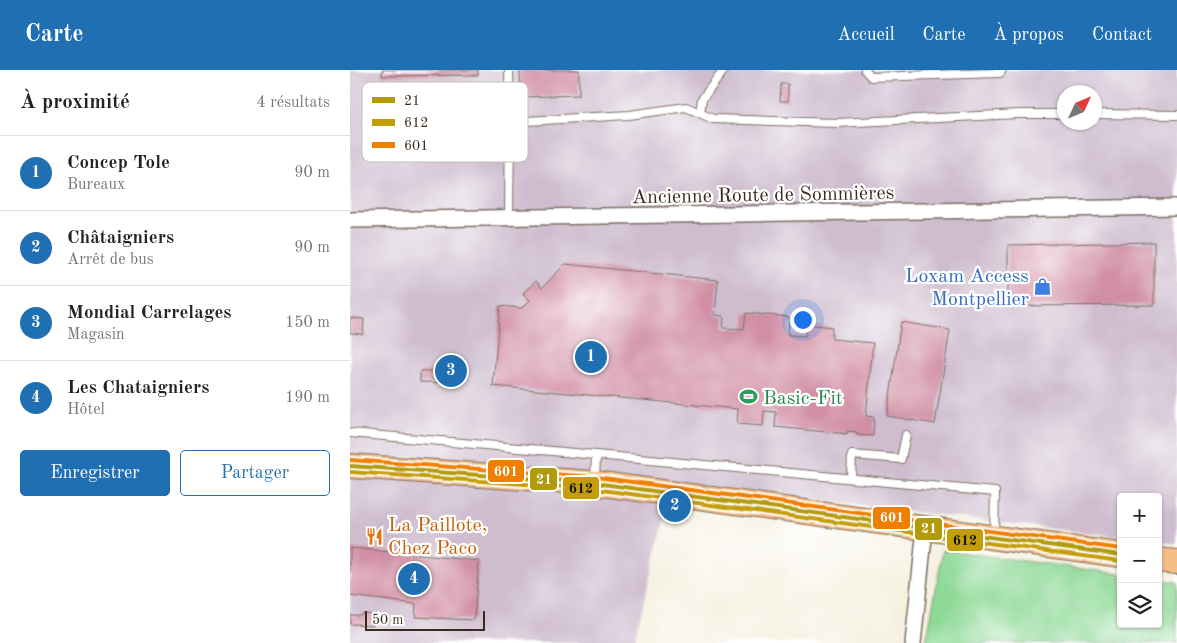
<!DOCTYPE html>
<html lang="fr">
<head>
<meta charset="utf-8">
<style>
  :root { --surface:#fff; --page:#f2f2f2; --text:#222; --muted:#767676; --line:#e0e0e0; --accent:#1f6fb2 }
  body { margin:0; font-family:"Old Standard TT",serif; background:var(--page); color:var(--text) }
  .controls { position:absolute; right:15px; bottom:15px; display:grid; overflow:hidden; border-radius:5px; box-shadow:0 1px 4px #0004 }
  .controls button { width:45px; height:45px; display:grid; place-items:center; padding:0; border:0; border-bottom:1px solid var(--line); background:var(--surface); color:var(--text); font:25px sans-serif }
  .compass { position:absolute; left:707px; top:15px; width:45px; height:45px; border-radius:50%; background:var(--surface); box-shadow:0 1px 4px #0004; rotate:46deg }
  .scale { position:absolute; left:15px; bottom:12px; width:120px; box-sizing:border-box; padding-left:5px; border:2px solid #3b2a1e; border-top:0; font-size:14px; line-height:18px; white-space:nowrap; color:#3b2a1e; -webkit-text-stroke:4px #fff; paint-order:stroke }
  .you { position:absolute; left:452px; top:249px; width:18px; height:18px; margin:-12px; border:4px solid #fff; border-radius:50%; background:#1a73e8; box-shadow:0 0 0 8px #1a73e833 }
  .badge { display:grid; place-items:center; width:32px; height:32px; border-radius:50%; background:var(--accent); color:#fff; font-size:16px; font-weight:700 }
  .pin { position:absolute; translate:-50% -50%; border:2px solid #fff; box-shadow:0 1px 5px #0006 }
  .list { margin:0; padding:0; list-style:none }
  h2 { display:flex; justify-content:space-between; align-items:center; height:65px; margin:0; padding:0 20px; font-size:21px }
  h2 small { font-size:16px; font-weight:400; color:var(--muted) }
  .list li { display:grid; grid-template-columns:32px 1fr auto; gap:15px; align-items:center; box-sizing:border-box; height:75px; padding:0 20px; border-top:1px solid var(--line) }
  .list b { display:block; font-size:19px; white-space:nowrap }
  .list p { margin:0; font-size:16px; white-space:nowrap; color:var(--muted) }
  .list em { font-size:16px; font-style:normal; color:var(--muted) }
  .actions { display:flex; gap:10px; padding:15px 20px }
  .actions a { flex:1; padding:11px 0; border:1px solid var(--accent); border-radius:5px; text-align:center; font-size:18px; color:var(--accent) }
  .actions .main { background:var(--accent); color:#fff }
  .icon { flex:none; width:28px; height:28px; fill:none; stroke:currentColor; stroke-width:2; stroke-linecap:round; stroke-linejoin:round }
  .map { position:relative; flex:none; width:827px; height:573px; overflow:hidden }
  header { display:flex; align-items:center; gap:30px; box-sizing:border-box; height:70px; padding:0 25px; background:var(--accent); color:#fff }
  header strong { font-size:24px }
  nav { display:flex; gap:28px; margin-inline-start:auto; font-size:18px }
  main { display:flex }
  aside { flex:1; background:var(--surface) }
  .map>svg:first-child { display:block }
  .industrial { fill:#cfbdcf; fill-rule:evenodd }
  .green { fill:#8ed996; stroke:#64825a }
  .building { fill:#d18fa6 }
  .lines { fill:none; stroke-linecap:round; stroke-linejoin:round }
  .lane-casing { stroke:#7c6f62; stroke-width:10 }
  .street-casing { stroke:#7c6f62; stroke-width:18 }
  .primary-casing { stroke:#7c6f62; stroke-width:26 }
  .lane { stroke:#fff; stroke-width:8 }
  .street { stroke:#fff; stroke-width:15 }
  .primary { stroke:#f6be87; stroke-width:24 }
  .bus-1-casing { stroke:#fff; stroke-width:8 }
  .bus-2-casing { stroke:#fff; stroke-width:8 }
  .bus-3-casing { stroke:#fff; stroke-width:8 }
  .bus-1 { stroke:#b19b0c; stroke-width:4 }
  .bus-2 { stroke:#c49d0c; stroke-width:4 }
  .bus-3 { stroke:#ee7f00; stroke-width:4 }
  .labels { text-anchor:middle; stroke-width:4.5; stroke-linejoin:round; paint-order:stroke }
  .street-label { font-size:20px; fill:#3b2a1e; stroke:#fff }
  .shop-label { font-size:20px; fill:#366cbe; stroke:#fff; text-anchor:end }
  .leisure-label { font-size:20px; fill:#27864d; stroke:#fff; text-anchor:start }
  .food-label { font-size:20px; fill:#c56008; stroke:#fff; text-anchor:start }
  .key { fill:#fff; stroke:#c4bfbc; stroke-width:1 }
  .key-label { font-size:14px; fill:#3b2a1e }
  .line-badge { stroke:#fff; stroke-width:2 }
  .badge-label { font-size:14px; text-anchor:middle; font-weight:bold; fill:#fff }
  .pale-badge-label { font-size:14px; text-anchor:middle; font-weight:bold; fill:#111 }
</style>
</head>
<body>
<header>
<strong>Carte</strong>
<nav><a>Accueil</a><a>Carte</a><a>À propos</a><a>Contact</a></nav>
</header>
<main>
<aside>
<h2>À proximité<small>4 résultats</small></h2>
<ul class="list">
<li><span class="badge">1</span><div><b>Concep Tole</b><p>Bureaux</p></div><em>90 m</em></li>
<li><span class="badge">2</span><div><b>Châtaigniers</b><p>Arrêt de bus</p></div><em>90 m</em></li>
<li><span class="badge">3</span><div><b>Mondial Carrelages</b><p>Magasin</p></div><em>150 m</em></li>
<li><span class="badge">4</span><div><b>Les Chataigniers</b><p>Hôtel</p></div><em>190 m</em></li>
</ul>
<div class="actions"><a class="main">Enregistrer</a><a>Partager</a></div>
</aside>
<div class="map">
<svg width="827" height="573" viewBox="0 0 827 573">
  <rect width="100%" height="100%" fill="#fff"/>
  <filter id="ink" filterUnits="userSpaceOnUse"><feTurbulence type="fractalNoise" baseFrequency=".02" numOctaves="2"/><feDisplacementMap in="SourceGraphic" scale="10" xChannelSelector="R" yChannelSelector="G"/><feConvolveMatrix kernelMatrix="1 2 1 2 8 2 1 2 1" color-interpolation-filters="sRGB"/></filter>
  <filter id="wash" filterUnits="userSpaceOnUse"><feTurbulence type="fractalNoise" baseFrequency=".0096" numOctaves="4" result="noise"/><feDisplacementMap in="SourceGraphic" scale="20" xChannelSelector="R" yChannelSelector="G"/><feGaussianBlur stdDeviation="1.12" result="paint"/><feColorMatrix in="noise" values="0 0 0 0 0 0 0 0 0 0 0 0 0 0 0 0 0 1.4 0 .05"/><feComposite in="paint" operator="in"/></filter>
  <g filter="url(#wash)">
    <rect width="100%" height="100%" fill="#f5f0df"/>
    <path class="industrial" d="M0,0H827V474L808,471V427H771V467L324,413L283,573H0ZM714,22H744V52H714Z"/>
    <path class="green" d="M593,480L771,504V554H808V509L827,512V573H576Z"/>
    <g id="blocks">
      <path class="building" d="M32,0H128V5L32,6Z
        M170,0H229V25L171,27Z
        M431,14H438V31H430Z
        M804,172V235L658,236V175Z
        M215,194L368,210L365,245L374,246L373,258L394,259L396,243L439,247L438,265L455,266L457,254L482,257V269L523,273L516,346L524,347L523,366L507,365V362L497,361V364L425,357L426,342L414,341L413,356L387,354L388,339L143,316L150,236L172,238L180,230L173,223L186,211L192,218Z
        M0,248L14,249L13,264L0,263Z
        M551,252L600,260L585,354L537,346Z
        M93,289H109V313L70,312V301H93Z
        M0,478L129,491L124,550L65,547L66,534L0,526Z
        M13,543L24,544L23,555L0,554V545H10Z"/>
    </g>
  </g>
  <g filter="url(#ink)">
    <use href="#blocks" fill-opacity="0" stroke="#7c6f62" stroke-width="1"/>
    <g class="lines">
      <defs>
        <path id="lane" d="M159,0L160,52
          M515,0L521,7L650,3L652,0
          M350,43L352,29L374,0
          M744,44L827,45
          M159,148L160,52L279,45L336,37L363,49L487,53L669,44H714
          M0,363L246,385
          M501,408L502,385L551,389L556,365
          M245,411L246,385L645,422L644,465"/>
        <path id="street" d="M0,150L827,137
          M563,573L575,458"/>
        <path id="primary" d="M0,396L245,413L771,485
          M808,490L827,492"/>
      </defs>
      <use href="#lane" class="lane-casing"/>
      <use href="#street" class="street-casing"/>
      <use href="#primary" class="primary-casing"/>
      <use href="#lane" class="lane"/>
      <use href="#street" class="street"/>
      <use href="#primary" class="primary"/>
      <defs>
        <path id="bus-1" d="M0,396L245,413L771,485"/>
        <path id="bus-2" d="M0,402L244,419L770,491"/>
        <path id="bus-3" d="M0,390L246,407L771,479"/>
      </defs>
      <use href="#bus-1" class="bus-1-casing"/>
      <use href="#bus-2" class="bus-2-casing"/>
      <use href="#bus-3" class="bus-3-casing"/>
      <use href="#bus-1" class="bus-1"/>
      <use href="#bus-2" class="bus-2"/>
      <use href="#bus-3" class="bus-3"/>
    </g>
  </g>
  <defs>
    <symbol id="shop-bare" viewBox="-9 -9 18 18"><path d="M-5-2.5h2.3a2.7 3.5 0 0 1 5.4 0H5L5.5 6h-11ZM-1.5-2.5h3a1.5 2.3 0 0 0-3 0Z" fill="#3f7fe0" stroke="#fff" stroke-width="2.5" paint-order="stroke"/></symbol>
    <symbol id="stadium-bare" viewBox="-9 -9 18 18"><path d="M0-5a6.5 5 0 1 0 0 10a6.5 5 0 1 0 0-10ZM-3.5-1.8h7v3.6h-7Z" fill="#2e9e5b" stroke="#fff" stroke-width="2.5" paint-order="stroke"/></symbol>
    <symbol id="restaurant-bare" viewBox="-9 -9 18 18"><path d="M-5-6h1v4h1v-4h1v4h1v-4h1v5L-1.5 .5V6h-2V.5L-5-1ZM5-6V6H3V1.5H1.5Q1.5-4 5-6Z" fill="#e8710a" stroke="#fff" stroke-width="2.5" paint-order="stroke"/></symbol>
  </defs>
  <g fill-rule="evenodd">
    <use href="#shop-bare" x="680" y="204" width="25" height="25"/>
    <use href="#stadium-bare" x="386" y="314" width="25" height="25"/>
    <use href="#restaurant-bare" x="12" y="454" width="25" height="25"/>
  </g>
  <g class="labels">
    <g class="street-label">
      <text transform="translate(413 124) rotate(-1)" y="7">Ancienne Route de Sommières</text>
    </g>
    <g class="shop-label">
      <text x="679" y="212">Loxam Access<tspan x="679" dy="23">Montpellier</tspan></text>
    </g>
    <g class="leisure-label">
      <text x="413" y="334">Basic-Fit</text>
    </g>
    <g class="food-label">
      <text x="38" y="461">La Paillote,<tspan x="38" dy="23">Chez Paco</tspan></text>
    </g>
  </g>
  <rect x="12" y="12" width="166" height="80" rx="8" class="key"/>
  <rect x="22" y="27" width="23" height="6" fill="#b19b0c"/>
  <rect x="22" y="49" width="23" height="7" fill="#c49d0c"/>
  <rect x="22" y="72" width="23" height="6" fill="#ee7f00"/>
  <g class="key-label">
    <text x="54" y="35">21</text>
    <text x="54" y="57">612</text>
    <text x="54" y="80">601</text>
  </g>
  <g class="line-badge">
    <rect x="137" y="389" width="38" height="24" rx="5" fill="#ee7f00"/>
    <rect x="179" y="397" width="29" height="24" rx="5" fill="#b19b0c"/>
    <rect x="212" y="406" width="38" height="24" rx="5" fill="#c49d0c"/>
    <rect x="522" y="436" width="39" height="24" rx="5" fill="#ee7f00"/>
    <rect x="564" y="447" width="29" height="24" rx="5" fill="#b19b0c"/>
    <rect x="596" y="458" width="38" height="24" rx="5" fill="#c49d0c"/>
  </g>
  <g class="badge-label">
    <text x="156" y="406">601</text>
    <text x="194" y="414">21</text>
    <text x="542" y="452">601</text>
    <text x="579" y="463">21</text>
  </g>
  <g class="pale-badge-label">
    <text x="231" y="423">612</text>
    <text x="615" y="475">612</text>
  </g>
</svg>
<div class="controls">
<button>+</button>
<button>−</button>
<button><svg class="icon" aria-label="layers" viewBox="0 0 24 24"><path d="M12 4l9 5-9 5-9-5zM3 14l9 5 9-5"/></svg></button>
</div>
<svg class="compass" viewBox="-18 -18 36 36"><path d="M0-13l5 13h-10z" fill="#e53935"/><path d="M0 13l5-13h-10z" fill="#767676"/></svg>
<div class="scale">50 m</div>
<div class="you"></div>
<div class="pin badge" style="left:241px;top:287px">1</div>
<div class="pin badge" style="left:325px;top:436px">2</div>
<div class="pin badge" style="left:101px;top:301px">3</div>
<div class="pin badge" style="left:64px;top:509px">4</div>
</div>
</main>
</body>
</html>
